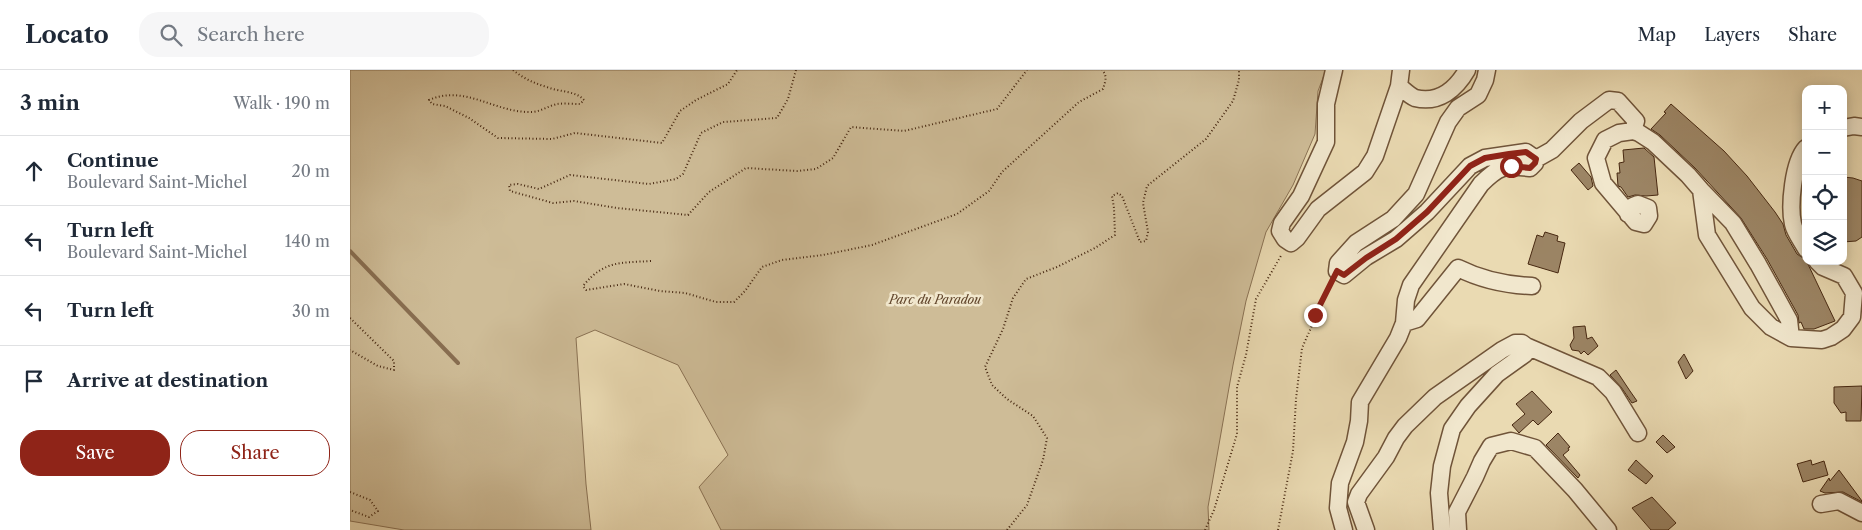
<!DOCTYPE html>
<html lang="en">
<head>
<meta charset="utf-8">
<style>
  :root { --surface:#fff; --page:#f6f6f7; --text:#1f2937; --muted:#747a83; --line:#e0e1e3; --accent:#8f2418 }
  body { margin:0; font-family:"Libre Caslon Text",serif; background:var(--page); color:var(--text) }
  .controls { position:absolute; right:15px; top:15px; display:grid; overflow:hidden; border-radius:10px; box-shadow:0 2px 12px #0003 }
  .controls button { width:45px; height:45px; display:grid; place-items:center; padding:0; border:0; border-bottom:1px solid var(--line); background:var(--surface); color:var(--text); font:25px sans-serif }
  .stop { position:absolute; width:15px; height:15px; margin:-11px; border:4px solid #8f2418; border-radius:50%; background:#fff }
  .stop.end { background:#8f2418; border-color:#fff; box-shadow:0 1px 5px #0008 }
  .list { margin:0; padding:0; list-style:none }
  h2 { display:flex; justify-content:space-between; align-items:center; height:65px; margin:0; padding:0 20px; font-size:21px }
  h2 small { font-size:16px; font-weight:400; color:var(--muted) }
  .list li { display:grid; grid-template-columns:32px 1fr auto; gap:15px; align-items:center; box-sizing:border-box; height:70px; padding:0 20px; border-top:1px solid var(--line) }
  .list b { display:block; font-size:19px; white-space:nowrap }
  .list p { margin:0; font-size:16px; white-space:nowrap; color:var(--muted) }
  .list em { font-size:16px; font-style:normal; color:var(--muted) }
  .actions { display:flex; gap:10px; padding:15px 20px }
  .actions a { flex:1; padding:11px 0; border:1px solid var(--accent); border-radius:20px; text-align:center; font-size:18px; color:var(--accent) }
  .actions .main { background:var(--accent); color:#fff }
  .icon { flex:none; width:28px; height:28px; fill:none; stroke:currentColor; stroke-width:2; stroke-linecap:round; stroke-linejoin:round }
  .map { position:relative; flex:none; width:1512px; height:460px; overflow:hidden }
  header { display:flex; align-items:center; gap:30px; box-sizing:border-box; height:70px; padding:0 25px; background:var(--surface); border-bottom:1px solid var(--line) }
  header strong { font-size:24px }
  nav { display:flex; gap:28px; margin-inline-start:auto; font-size:18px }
  .search { width:350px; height:45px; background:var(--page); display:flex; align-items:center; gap:12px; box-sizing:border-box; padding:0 18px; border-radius:20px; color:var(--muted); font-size:19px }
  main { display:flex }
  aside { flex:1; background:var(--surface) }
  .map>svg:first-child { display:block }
  .green { fill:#cebc97; stroke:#8a7254 }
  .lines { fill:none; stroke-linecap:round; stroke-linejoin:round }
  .stream { stroke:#886e51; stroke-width:4 }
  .building { fill:#9c8565; stroke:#472811 }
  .minor-casing { stroke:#705439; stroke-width:19 }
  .path { stroke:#472811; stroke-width:2; stroke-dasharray:1 2.5; stroke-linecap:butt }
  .minor { stroke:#f1e7cd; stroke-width:16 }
  .route { stroke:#8f2418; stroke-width:6 }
  .labels { text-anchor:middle; stroke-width:5; stroke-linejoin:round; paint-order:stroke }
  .park-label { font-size:12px; font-style:italic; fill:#62462c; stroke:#f1e7cd }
</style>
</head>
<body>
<header>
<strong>Locato</strong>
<div class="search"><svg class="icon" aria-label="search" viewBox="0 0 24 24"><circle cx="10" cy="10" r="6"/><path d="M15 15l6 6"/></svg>Search here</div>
<nav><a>Map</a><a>Layers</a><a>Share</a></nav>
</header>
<main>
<aside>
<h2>3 min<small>Walk · 190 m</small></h2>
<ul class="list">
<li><svg class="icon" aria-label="ahead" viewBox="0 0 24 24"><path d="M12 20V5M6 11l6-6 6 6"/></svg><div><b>Continue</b><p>Boulevard Saint-Michel</p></div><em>20 m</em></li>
<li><svg class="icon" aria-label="left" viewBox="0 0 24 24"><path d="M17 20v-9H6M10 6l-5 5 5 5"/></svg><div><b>Turn left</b><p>Boulevard Saint-Michel</p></div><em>140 m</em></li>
<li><svg class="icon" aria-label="left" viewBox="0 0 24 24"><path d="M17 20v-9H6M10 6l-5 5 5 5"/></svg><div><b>Turn left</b></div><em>30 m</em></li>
<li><svg class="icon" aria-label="arrive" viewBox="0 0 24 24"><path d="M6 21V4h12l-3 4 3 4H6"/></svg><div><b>Arrive at destination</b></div></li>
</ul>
<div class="actions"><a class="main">Save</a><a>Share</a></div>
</aside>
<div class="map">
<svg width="1512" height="460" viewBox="0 0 1512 460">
  <rect width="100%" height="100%" fill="#eadab2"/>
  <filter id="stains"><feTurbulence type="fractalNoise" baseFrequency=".004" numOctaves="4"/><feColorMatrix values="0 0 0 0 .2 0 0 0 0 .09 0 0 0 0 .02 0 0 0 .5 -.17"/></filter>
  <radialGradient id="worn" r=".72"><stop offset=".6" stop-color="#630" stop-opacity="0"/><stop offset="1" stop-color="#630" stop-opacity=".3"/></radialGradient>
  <path class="green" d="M0,0H976L968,21L965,64L943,115L916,162L896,231L883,295L858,437L859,460H371L349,417L378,385L328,295L245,260L226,268L236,414L241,460H54L0,451Z"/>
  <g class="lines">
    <path class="stream" d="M0,181L108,293"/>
  </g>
  <path class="building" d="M1321,34L1374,81L1397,106L1425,142L1433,154L1436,165L1447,184L1456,190L1485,251L1464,259H1454L1451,252L1449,253L1448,245L1417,189L1391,148L1345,98L1310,65L1301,59L1316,43L1314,42Z
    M1294,78L1304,87L1308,125L1296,126L1285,125L1278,127L1271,117L1268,116L1267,103H1270L1269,93L1274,92L1273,80Z
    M1229,93L1241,107L1243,116L1238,120L1221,100Z
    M1493,107L1503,108L1512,111V167L1506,171L1493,172Z
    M1195,162L1208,166L1207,171L1215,173L1208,203L1178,194L1187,165L1193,167Z
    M1235,256L1237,269L1242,267L1248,276L1238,285L1234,281L1231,284L1229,281L1222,280L1220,275L1224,268L1223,257Z
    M1334,284L1343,301L1336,309L1328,292Z
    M1266,300L1280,321L1287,331L1282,333L1271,317L1260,305Z
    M1512,316L1511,351H1496V342L1491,343L1484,333V317Z
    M1182,321L1202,342L1188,355L1183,350L1169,363L1162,355L1175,344L1166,334Z
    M1208,363L1220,377L1218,378L1219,380L1213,385L1230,405L1228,408L1196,375Z
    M1313,365L1325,377L1317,383L1306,372Z
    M1286,390L1303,406L1296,414L1278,400Z
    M1461,390L1462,395L1474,391L1478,405L1453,412L1447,394Z
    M1489,400L1512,431V432L1493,422L1475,423L1470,421L1479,408L1480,411Z
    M1302,427L1326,453L1318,460H1301L1282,438Z"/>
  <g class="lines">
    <defs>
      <path id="minor" d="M984,0L976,34V72L951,126L932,153L930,161L935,169L941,173L947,168L968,139L1015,102L1025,86L1049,16
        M1051,0L1049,16C1054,20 1060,26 1065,28C1089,34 1106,19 1117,0
        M1493,58L1504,56L1512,57
        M1456,78C1443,92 1439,136 1443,154C1445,163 1452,171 1456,179
        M1186,89L1202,80L1231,51L1259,30L1268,31L1286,51L1283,61
        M1351,120L1383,153L1408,194L1439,250L1441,268
        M1278,144L1283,136L1288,134L1298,138L1299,146L1294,154L1286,152L1253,113L1246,88L1255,70L1269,63L1283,61L1289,63L1303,72L1338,105L1351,120L1357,165L1402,238L1421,257L1441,268L1472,270L1481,267L1493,259L1502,247L1504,223L1494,206L1473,197L1467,191
        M1054,253L1067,249L1108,198C1132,210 1155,215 1182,216
        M1176,276L1248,307L1263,322L1288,363
        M1471,434L1489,431L1512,443
        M994,460L988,438L990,413L1005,372L1009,351L1010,332L1048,268L1054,253L1056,230L1061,215L1131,114C1149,96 1154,95 1180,98L1185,93L1186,89L1176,82L1135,88L1120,96L1077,142L1046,169L1016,187L994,205L987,201L988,193L1006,173L1043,149L1066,124L1098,52L1108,38L1128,25L1135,10L1137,0
        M1016,460L1006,432L1009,424L1036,387L1046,368L1055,356L1085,327L1152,280L1165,273H1172L1176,276L1175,284L1147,304L1118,336L1102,359L1092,396L1089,423L1092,460
        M1108,460L1107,442L1125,407L1132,391L1141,376L1161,371L1185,378L1225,420L1258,460"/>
    </defs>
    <use href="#minor" class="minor-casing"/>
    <path class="path" d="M163,0C174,9 186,14 200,18C211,22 226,21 234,30L230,34C223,34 214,33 207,34C198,36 190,42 181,42C145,43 115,14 79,30L82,34L95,36L119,48L148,68L202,69L225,63L312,73L330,41L346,30L378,14L387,0
      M446,0L438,29L427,48L373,52L351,63L333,104L326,109L299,114L220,105L189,119L168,114L159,115L160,121L203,133L224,131L267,138L338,145L359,122L396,98L447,101L466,99L483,88L501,57L554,61L647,39L677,0
      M301,191C271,193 254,190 233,216L236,220L274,214L310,221L335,223L366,232H384L395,221L412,197L432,190L473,185L522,175L607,144L639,121L652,102L729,32L753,19C755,12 758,6 752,0
      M0,248L44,291V300L28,296L0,280
      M0,422L20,430L28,441L19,447L0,440
      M657,460L677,435L693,390L697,368L683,346L657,329L642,315L635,297L653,259L663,228L676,209L707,197L745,178L765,165L764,138L762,126L768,123L772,126L790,172L796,171L798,162L793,133L797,116L856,69L883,31L889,10V0
      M855,460L864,440L887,364V317L896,285L906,229L932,184
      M928,460L943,381L946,329L952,278L981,213"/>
    <use href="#minor" class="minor"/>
  </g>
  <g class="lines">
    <path class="route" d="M965,245L987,201L994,205L1016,188L1046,169L1077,142L1120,96L1135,88L1159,84L1176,82L1186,89L1185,93L1180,98L1161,96"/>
  </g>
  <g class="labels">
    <g class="park-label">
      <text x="585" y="234">Parc du Paradou</text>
    </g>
  </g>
  <rect width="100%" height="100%" filter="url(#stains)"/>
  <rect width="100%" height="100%" fill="url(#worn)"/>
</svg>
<div class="controls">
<button>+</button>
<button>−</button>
<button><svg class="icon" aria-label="locate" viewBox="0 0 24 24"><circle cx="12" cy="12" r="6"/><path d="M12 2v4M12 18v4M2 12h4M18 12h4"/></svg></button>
<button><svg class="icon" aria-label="layers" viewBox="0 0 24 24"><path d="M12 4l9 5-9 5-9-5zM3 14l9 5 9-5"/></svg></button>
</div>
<div class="stop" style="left:1161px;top:96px"></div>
<div class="stop end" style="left:965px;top:245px"></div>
</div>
</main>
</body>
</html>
